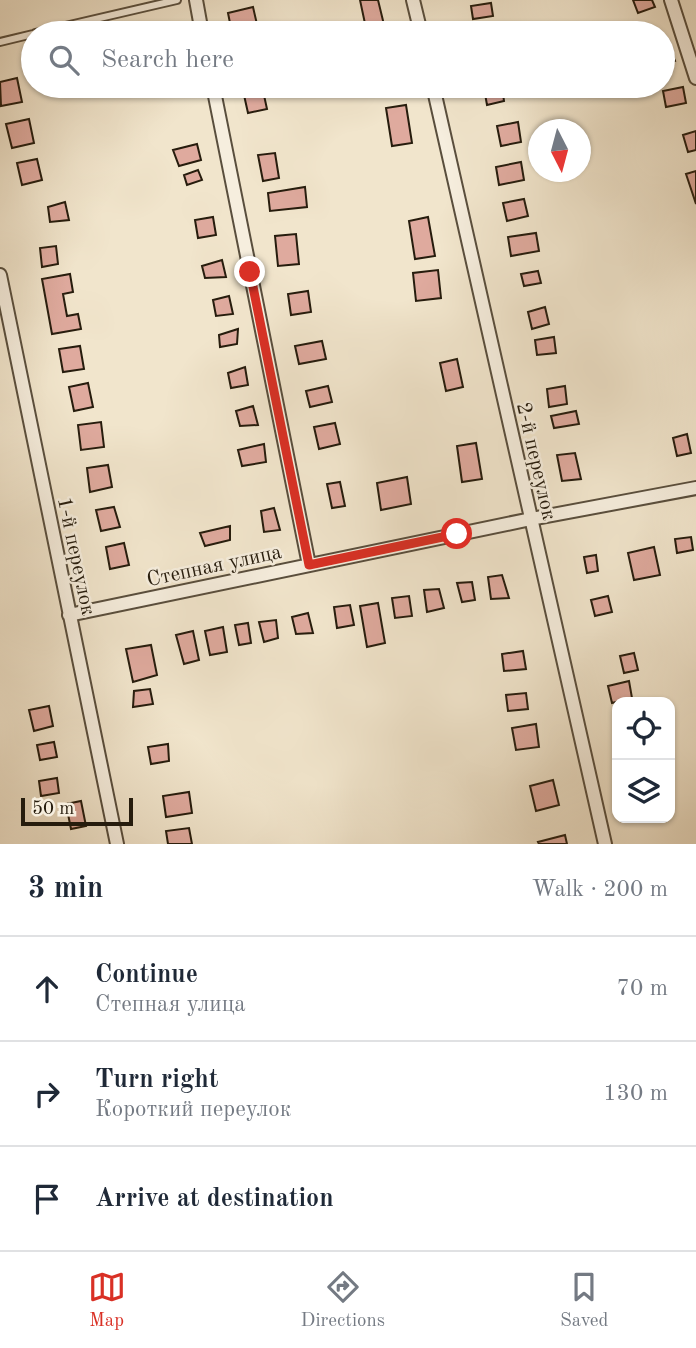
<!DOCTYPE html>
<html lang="en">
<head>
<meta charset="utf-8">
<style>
  :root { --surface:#fff; --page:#f6f6f7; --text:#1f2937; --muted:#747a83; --line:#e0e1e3; --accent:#d93025 }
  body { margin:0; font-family:"Old Standard TT",serif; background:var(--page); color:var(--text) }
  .controls { position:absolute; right:21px; bottom:21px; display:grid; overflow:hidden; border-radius:14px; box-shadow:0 2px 5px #0004 }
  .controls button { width:63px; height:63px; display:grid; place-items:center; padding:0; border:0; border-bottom:2px solid var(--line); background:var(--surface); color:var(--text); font:35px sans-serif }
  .compass { position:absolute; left:528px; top:119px; width:63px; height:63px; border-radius:50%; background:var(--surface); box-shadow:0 2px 5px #0004; rotate:174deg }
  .scale { position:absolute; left:21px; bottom:18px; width:112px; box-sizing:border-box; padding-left:7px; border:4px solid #261c0d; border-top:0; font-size:19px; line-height:24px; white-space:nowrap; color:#261c0d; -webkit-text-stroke:5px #f6eede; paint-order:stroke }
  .stop { position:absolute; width:21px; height:21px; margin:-16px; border:5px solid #d93025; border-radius:50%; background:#fff }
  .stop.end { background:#d93025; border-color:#fff; box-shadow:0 2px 7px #0008 }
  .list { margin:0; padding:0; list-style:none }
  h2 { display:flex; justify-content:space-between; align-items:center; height:91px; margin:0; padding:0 28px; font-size:30px }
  h2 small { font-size:23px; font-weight:400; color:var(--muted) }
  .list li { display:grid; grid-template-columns:46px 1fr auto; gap:21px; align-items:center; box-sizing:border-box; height:105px; padding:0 28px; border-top:2px solid var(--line) }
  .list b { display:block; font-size:26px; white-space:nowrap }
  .list p { margin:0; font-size:23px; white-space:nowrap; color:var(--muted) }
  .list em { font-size:23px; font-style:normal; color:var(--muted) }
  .icon { flex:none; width:38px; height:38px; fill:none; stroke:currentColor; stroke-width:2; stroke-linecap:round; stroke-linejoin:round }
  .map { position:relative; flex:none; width:696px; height:844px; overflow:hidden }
  .search { position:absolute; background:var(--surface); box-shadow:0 2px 5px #0004; left:21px; right:21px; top:21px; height:77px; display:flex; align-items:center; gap:18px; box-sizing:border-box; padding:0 24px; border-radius:38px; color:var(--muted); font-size:26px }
  .sheet { height:406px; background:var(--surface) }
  nav { display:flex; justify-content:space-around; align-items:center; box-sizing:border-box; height:98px; border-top:2px solid var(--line); background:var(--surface); font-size:19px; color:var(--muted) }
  nav a { display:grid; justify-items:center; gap:4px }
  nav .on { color:var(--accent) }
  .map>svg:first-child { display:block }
  .building { fill:#dfaa9e; stroke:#261c0d; stroke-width:2 }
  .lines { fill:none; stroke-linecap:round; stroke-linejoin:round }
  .lane-casing { stroke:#594e3d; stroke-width:10 }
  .street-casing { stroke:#594e3d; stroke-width:16 }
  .lane { stroke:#f6eede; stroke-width:6 }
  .street { stroke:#f6eede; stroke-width:12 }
  .route { stroke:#d93025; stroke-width:9 }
  .labels { text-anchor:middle; stroke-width:5; stroke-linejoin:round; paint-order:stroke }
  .street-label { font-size:21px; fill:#261c0d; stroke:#f6eede }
</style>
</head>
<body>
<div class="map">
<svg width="696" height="844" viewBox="0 0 696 844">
  <rect width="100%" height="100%" fill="#f1e5cc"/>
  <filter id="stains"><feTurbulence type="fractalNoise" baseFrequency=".00286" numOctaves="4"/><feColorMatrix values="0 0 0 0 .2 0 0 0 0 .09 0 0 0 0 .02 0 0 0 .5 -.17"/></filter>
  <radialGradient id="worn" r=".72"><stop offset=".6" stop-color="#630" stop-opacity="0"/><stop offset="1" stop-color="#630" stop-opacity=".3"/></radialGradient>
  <path class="building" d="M360,0H378L386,33H367Z
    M633,0H652L655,7L638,13Z
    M491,3L493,16L473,19L471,6Z
    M253,7L259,33H232L228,13Z
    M667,42L675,61L663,65V44Z
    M17,78L22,102L1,106L0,82Z
    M161,86H184L185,92L163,94Z
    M242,86H262L267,109L248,113Z
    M502,86L504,101L487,105L484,88Z
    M683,87L686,103L666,107L663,91Z
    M406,105L412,143L392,146L386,108Z
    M29,119L34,143L12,148L6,124Z
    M518,122L521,142L501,146L497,126Z
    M696,131V150L688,152L683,135Z
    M197,144L201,160L179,166L173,150Z
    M275,153L279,178L263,181L258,155Z
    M37,159L42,180L22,185L17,163Z
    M521,162L524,180L499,185L496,167Z
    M198,170L202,180L187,185L184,175Z
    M696,171V204L686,174Z
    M305,187L307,207L270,211L268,193Z
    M524,199L528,216L507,221L503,203Z
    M65,202L69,220L50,222L48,207Z
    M213,217L216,235L198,238L195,220Z
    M428,217L435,256L415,259L409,221Z
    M536,233L539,251L511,256L508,237Z
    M296,234L299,264L278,266L275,236Z
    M56,246L58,264L42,267L40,248Z
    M222,260L226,277L205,278L202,266Z
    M438,270L441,298L416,301L413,273Z
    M538,271L541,283L524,286L521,274Z
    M70,274L73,292L63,294L67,316L78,314L81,329L52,334L42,279Z
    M308,291L311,312L291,315L288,294Z
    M229,296L233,314L216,316L213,300Z
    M545,307L549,324L532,329L528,312Z
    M238,329L237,344L220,347L219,335Z
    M554,337L556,353L537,355L535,340Z
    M322,341L326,359L299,364L295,346Z
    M80,346L84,369L63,372L59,349Z
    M457,359L463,387L446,391L440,363Z
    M245,367L248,385L231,388L228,373Z
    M88,383L93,407L74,411L69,387Z
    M328,386L332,402L310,407L306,391Z
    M565,386L567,404L549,407L547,389Z
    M253,406L258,425L240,426L236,411Z
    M576,411L579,424L554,428L551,416Z
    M101,422L104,447L81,450L78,425Z
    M335,423L340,444L319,449L314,427Z
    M687,434L691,453L677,456L673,438Z
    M476,443L482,479L462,482L457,446Z
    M264,444L266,462L242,466L238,450Z
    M575,453L581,479L562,481L557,455Z
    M108,465L112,487L90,492L87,468Z
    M407,477L411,504L381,510L377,483Z
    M340,482L345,506L332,508L327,484Z
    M114,507L120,527L101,531L96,510Z
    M274,508L280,530L264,532L261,511Z
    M230,526V540L205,546L200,533Z
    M691,537L693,550L677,553L675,539Z
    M124,543L129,565L110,569L106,547Z
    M654,547L660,575L634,580L628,553Z
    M596,555L598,571L587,573L584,557Z
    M502,575L509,598L491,599L488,577Z
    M472,582L475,600L462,602L457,583Z
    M439,589L444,608L427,612L424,590Z
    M409,596L412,616L395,618L392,598Z
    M608,596L612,612L595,616L591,600Z
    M378,603L385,643L367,647L360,606Z
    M350,605L354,625L337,628L334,607Z
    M308,613L313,633L296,634L292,617Z
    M276,620L278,638L264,642L259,622Z
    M248,623L251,643L239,645L235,625Z
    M223,627L227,652L210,655L205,631Z
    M193,631L199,660L184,664L176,635Z
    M151,645L157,675L133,682L126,649Z
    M523,651L526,669L504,671L502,654Z
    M634,653L638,670L624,673L620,656Z
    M629,681L632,698L612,703L608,686Z
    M150,689L153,704L133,707L134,691Z
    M526,693L528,709L508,711L506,695Z
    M49,706L53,726L34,731L29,710Z
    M536,724L539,747L516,750L512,728Z
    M54,742L57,757L40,760L37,745Z
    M168,744L169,761L151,764L148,747Z
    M57,778L59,793L41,796L39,781Z
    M553,780L559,805L536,811L530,786Z
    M189,792L192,813L166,817L163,796Z
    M81,801L86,826L71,829L66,804Z
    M189,828L192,844H168L166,831Z
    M565,835L567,844H539L538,842Z"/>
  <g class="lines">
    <defs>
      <path id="lane" d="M35,33L177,0
        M0,42L33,34"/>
      <path id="street" d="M196,0L202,33
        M413,0L421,33
        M671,0L696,78
        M213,86L309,565
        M433,86L605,844
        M0,275L117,844
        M69,615L531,519L696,488"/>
    </defs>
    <use href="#lane" class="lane-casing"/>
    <use href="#street" class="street-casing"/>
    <use href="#lane" class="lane"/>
    <use href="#street" class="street"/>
  </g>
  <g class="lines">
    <path class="route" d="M250,272L309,565L457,534"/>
  </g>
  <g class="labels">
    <g class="street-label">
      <text transform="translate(537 461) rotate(77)" y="7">2-й переулок</text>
      <text transform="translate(77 556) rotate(78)" y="7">1-й переулок</text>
      <text transform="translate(214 565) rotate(-12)" y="7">Степная улица</text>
    </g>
  </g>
  <rect width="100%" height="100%" filter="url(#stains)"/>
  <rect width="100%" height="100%" fill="url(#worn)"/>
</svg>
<div class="controls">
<button><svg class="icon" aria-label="locate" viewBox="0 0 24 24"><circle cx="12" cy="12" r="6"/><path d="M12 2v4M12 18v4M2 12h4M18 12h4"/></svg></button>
<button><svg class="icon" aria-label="layers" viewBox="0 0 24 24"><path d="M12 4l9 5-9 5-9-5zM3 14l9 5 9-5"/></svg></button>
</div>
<svg class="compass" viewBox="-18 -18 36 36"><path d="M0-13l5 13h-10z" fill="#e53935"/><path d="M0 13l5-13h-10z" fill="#747a83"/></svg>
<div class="scale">50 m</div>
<div class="stop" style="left:457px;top:534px"></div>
<div class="stop end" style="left:250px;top:272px"></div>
<div class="search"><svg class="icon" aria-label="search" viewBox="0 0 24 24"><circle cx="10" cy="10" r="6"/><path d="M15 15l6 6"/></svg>Search here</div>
</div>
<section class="sheet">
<h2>3 min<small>Walk · 200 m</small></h2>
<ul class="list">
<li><svg class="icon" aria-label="ahead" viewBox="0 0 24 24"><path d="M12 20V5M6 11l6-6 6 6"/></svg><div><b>Continue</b><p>Степная улица</p></div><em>70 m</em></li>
<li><svg class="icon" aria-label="right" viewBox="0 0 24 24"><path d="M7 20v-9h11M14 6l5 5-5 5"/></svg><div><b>Turn right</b><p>Короткий переулок</p></div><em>130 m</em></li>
<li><svg class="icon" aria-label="arrive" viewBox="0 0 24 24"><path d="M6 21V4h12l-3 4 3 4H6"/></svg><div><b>Arrive at destination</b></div></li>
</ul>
</section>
<nav>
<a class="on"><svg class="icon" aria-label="map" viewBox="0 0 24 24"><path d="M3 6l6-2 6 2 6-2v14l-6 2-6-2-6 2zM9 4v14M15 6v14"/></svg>Map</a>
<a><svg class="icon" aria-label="directions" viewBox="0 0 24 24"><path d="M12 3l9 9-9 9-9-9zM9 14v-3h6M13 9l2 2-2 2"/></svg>Directions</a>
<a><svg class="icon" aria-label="saved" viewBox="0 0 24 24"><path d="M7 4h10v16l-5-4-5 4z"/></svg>Saved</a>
</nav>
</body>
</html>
